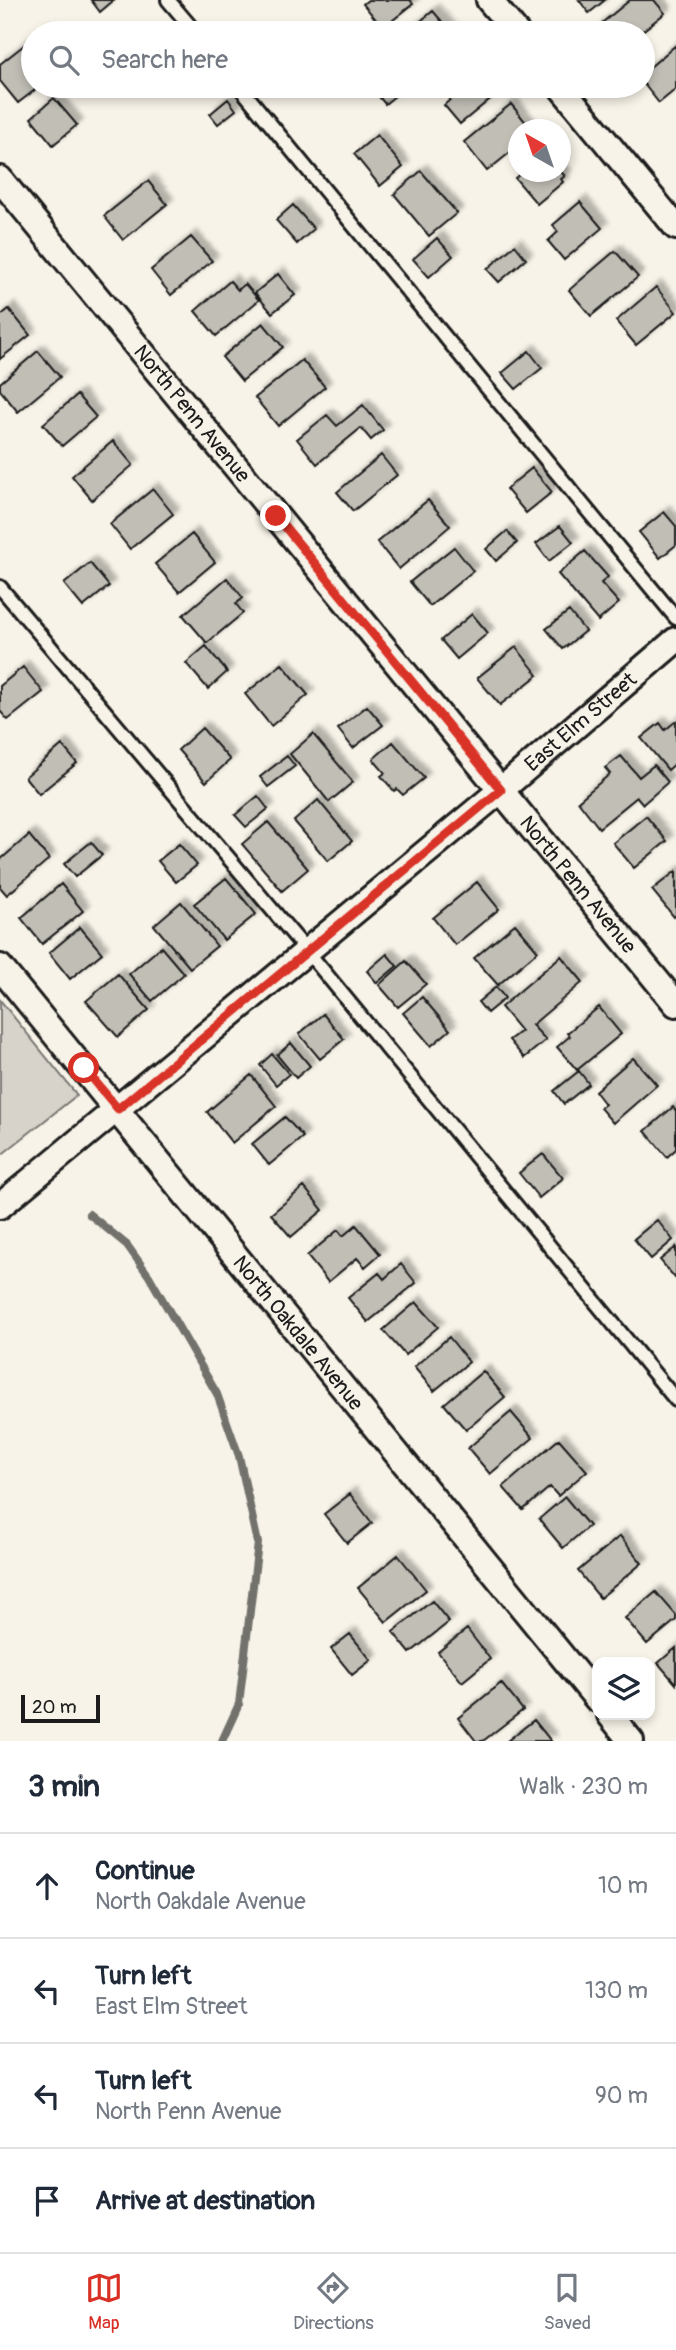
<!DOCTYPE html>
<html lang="en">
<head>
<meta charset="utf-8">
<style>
  :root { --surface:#fff; --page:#f6f6f7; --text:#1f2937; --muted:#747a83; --line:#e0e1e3; --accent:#d93025 }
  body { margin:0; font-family:Pangolin,sans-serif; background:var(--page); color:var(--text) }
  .controls { position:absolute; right:21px; bottom:21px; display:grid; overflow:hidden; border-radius:14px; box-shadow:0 4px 10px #0003 }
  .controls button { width:63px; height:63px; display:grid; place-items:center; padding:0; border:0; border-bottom:2px solid var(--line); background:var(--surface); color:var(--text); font:35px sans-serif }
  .compass { position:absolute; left:508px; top:119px; width:63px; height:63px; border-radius:50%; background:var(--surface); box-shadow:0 4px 10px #0003; rotate:320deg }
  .scale { position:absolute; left:21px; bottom:18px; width:79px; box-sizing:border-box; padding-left:7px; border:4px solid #1c1c1c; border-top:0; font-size:19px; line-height:24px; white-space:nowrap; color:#1c1c1c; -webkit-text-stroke:5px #f7f3e8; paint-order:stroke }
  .stop { position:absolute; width:21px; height:21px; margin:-16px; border:5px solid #d93025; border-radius:50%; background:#fff }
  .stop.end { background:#d93025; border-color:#fff; box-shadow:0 2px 7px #0008 }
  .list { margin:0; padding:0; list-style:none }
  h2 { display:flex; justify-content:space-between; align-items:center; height:91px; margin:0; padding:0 28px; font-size:30px }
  h2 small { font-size:23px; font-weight:400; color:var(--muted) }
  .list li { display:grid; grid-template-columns:46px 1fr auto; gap:21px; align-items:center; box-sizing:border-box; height:105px; padding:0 28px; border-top:2px solid var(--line) }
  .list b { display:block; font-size:26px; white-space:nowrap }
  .list p { margin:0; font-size:23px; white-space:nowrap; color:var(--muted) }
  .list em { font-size:23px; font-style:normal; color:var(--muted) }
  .icon { flex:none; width:38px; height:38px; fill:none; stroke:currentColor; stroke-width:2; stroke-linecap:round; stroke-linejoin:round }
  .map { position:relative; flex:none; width:676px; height:1741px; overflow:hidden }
  .search { position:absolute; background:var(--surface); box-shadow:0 4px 10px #0003; left:21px; right:21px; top:21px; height:77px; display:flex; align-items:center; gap:18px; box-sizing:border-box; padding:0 24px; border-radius:38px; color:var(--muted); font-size:26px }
  .sheet { height:511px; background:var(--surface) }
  nav { display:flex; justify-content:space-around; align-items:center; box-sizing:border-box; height:98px; border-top:2px solid var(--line); background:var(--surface); font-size:19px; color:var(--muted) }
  nav a { display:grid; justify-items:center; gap:4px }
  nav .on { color:var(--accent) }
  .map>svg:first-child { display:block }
  .green { fill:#d7d3cb; stroke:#7a7874; stroke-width:2 }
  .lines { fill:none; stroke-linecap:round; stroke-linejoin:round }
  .stream { stroke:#72716c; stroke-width:8 }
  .building { fill:#c0beb5; stroke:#1c1c1c; stroke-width:2; filter:url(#shadow) }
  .lane-casing { stroke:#1c1c1c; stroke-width:18 }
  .street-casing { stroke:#1c1c1c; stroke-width:30 }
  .lane { stroke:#f7f3e8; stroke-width:12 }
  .street { stroke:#f7f3e8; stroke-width:24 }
  .route { stroke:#d93025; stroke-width:9 }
  .labels { text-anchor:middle; stroke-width:5; stroke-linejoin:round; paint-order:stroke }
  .street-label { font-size:21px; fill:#1c1c1c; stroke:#f7f3e8 }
</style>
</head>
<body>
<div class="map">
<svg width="676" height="1741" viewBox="0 0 676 1741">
  <defs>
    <filter id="shadow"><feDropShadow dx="6" dy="-6" stdDeviation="2" flood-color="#0004"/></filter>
  </defs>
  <rect width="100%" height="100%" fill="#f7f3e8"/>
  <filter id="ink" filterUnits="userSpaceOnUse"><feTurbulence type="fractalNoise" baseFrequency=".0143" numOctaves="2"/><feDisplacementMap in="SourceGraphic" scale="14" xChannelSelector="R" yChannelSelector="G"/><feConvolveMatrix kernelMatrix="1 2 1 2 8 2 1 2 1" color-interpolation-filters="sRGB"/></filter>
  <g filter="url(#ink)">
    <path class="green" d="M0,1000L77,1095L0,1156Z"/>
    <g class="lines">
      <path class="stream" d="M89,1214L127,1245L149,1276L217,1394L239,1456L258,1543L239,1704L222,1741"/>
    </g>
    <path class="building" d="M91,0H114L100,12Z
      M368,0H410L413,4L383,28L363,4Z
      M579,0H605L589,13Z
      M630,0H654L665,13L640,33H602L597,27Z
      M433,11L452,33H406Z
      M33,38V86H40L18,103L0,81V64Z
      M676,45V89L659,103L643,83V73Z
      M370,86H407L385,104Z
      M440,86H496L500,91L460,124L444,105L451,99Z
      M54,98L77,125L53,145L31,118Z
      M228,99L236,110L218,124L210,114Z
      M511,104L532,130H518V146L487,171L464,142Z
      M377,135L403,167L380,186L354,154Z
      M421,171L457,213L429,236L394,194Z
      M560,171L565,176L561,179L563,182L537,204L515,178L523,172Z
      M148,181L167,204L123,240L104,216Z
      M580,202L602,228L564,260L548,241L558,232L553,225Z
      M293,205L314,229L297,244L276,220Z
      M191,237L212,261L171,295L151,270Z
      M437,238L453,256L429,277L413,259Z
      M515,245L526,259L499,282L487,269Z
      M615,251L638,277L591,316L569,290Z
      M278,274L295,295L272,313L255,293Z
      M230,281L238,290L245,284L259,300L216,336L195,311Z
      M656,287L676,312L636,345L616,321Z
      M9,309L30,335L0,359V316Z
      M263,323L283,347L242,381L222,357Z
      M38,351L60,377L18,412L0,390V383Z
      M529,351L542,368L516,389L502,373Z
      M302,360L325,387L278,426L255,398Z
      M77,395L96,417L62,446L43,424Z
      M363,405L383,430L371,440L361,428L317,464L297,439L327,415L337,426Z
      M113,441L133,465L92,500L72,476Z
      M381,455L397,475L353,511L337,492Z
      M532,468L552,492L526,513L506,489Z
      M153,489L173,514L130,549L110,524Z
      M428,500L450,526L399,569L377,542Z
      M664,512L676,526V545L660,558L639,532Z
      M560,526L573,542L549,561L536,544Z
      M507,531L517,543L496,561L486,549Z
      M192,534L215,562L179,592L155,564Z
      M454,547L473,571L430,606L410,582Z
      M585,551L608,577L601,583L619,603L598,621L558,574Z
      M90,563L109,586L83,607L64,584Z
      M227,578L243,598L236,604L243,613L207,643L183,615Z
      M569,611L585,631L563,649L546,629Z
      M472,614L488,633L457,659L441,640Z
      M206,646L227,672L208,689L186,663Z
      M516,647L538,675L500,705L477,678Z
      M282,664L308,695L271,726L245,694Z
      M23,667L43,692L8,720L0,711V686Z
      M367,706L383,725L353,748L338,729Z
      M676,721V763L668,770L641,738L660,723L665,730Z
      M202,728L230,760L206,782L178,750Z
      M313,734L353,782L329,802L290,754Z
      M393,742L424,778L403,795L397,789L394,791L381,776L385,773L373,759Z
      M62,745L77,763L39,794L25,777Z
      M287,756L295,766L268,787L260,777Z
      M621,756L639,777L654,765L668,782L643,804L637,797L599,828L578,801L610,774L605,768Z
      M258,796L268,809L246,827L235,815Z
      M318,800L352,841L328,861L294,821Z
      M646,816L667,841L634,868L613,843Z
      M268,822L308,869L282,891L242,844Z
      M29,835L49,859L7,895L0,887V860Z
      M91,842L102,855L75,877L64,864Z
      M179,844L197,865L176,882L158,861Z
      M676,871V915L674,917L652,890Z
      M226,878L256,914L224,940L194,904Z
      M477,882L499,909L455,945L433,918Z
      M61,884L83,911L42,944L21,918Z
      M181,902L217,946L190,968L154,925Z
      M515,924L538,951L498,985L474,958Z
      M80,927L102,953L70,979L49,953Z
      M161,947L184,974L152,1001L129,974Z
      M387,954L397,966L377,983L367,971Z
      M561,956L583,982L532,1025L546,1040L524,1058L509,1040L521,1031L501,1007Z
      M406,961L426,984L398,1007L379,985Z
      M118,974L149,1010L118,1037L86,1001Z
      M496,987L505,998L487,1013L478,1002Z
      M422,997L450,1030L431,1046L403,1013Z
      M599,1007L621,1034L577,1070L557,1047L570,1036L567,1033Z
      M323,1014L344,1039L320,1059L299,1034Z
      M291,1043L310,1066L296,1078L277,1055Z
      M272,1054L289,1074L276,1085L260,1065Z
      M633,1058L657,1085L613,1123L600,1108L605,1104L595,1091Z
      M579,1071L589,1084L564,1104L554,1091Z
      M251,1075L276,1106L232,1143L207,1112Z
      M673,1107L676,1111V1149L667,1157L645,1131Z
      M285,1117L303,1137L269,1165L252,1144Z
      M543,1154L563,1178L539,1198L519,1173Z
      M304,1187L323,1210L291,1237L271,1214Z
      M657,1220L673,1240L651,1259L634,1239Z
      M356,1225L380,1254L365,1267L357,1258L328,1282L307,1256L338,1230L343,1236Z
      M676,1247V1277L675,1278L660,1260Z
      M401,1264L416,1283L368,1322L348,1298L379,1273L384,1279Z
      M416,1302L438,1327L405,1355L383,1330Z
      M449,1337L469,1362L434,1391L414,1367Z
      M483,1371L505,1397L466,1430L444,1404Z
      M511,1412L533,1438L490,1474L468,1448Z
      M559,1439L587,1471L558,1496L550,1487L523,1510L503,1487Z
      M350,1494L372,1523L347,1543L324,1514Z
      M565,1497L589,1526L563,1548L539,1519Z
      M620,1536L642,1563L600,1598L578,1571Z
      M398,1555L426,1590L386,1622L358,1588Z
      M656,1592L676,1615V1620L647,1644L625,1618Z
      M432,1601L449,1622L410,1653L393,1632Z
      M467,1629L490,1659L462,1682L438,1652Z
      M350,1634L371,1660L352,1675L331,1649Z
      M676,1648V1684L658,1663Z
      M501,1683L523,1710L483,1741H476L458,1718Z
      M534,1720L551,1741H507Z"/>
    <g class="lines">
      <defs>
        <path id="lane" d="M168,0L196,33
          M239,86L676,618
          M0,587L307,951L676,1400"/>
        <g id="street">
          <path d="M489,0L517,33"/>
          <path d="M560,86L676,227"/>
          <path id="s1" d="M0,179L676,1004"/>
          <path id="s2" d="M0,967L597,1699"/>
          <path id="s3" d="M0,1206L501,790L676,640"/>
          <path d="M610,1715L631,1741"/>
        </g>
      </defs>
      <use href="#lane" class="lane-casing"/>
      <use href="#street" class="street-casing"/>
      <use href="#lane" class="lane"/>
      <use href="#street" class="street"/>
    </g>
  </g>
  <g class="lines" filter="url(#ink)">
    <path class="route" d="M84,1068L118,1109L501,790L276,516"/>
  </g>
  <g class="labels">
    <g class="street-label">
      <text dy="7" stroke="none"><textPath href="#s1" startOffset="303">North Penn Avenue</textPath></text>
      <text dy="7" stroke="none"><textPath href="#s3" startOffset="756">East Elm Street</textPath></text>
      <text dy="7" stroke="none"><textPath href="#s1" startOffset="912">North Penn Avenue</textPath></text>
      <text dy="7" stroke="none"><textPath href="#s2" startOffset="472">North Oakdale Avenue</textPath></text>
    </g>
  </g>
</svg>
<div class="controls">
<button><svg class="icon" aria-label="layers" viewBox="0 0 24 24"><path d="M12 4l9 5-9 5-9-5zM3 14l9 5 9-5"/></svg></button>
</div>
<svg class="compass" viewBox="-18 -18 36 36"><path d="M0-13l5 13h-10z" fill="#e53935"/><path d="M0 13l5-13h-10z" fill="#747a83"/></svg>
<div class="scale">20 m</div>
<div class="stop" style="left:84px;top:1068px"></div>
<div class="stop end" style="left:276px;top:516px"></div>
<div class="search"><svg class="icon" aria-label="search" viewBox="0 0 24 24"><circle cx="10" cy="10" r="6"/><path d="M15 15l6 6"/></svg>Search here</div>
</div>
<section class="sheet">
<h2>3 min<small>Walk · 230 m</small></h2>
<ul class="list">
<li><svg class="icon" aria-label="ahead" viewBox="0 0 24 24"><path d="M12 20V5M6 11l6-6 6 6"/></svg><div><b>Continue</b><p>North Oakdale Avenue</p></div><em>10 m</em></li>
<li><svg class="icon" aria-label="left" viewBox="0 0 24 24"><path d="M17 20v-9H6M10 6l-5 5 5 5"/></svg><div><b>Turn left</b><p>East Elm Street</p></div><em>130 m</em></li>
<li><svg class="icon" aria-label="left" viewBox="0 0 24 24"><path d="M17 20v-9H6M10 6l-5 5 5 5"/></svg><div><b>Turn left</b><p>North Penn Avenue</p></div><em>90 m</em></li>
<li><svg class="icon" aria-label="arrive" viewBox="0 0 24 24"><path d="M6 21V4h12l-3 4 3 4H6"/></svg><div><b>Arrive at destination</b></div></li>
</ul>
</section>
<nav>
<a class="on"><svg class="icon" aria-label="map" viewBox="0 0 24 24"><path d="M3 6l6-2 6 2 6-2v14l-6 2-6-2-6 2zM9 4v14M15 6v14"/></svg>Map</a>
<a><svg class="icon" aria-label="directions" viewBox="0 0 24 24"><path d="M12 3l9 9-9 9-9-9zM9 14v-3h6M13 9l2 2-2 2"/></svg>Directions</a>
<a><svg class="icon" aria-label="saved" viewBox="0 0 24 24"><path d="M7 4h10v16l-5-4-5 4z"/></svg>Saved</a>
</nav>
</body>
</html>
